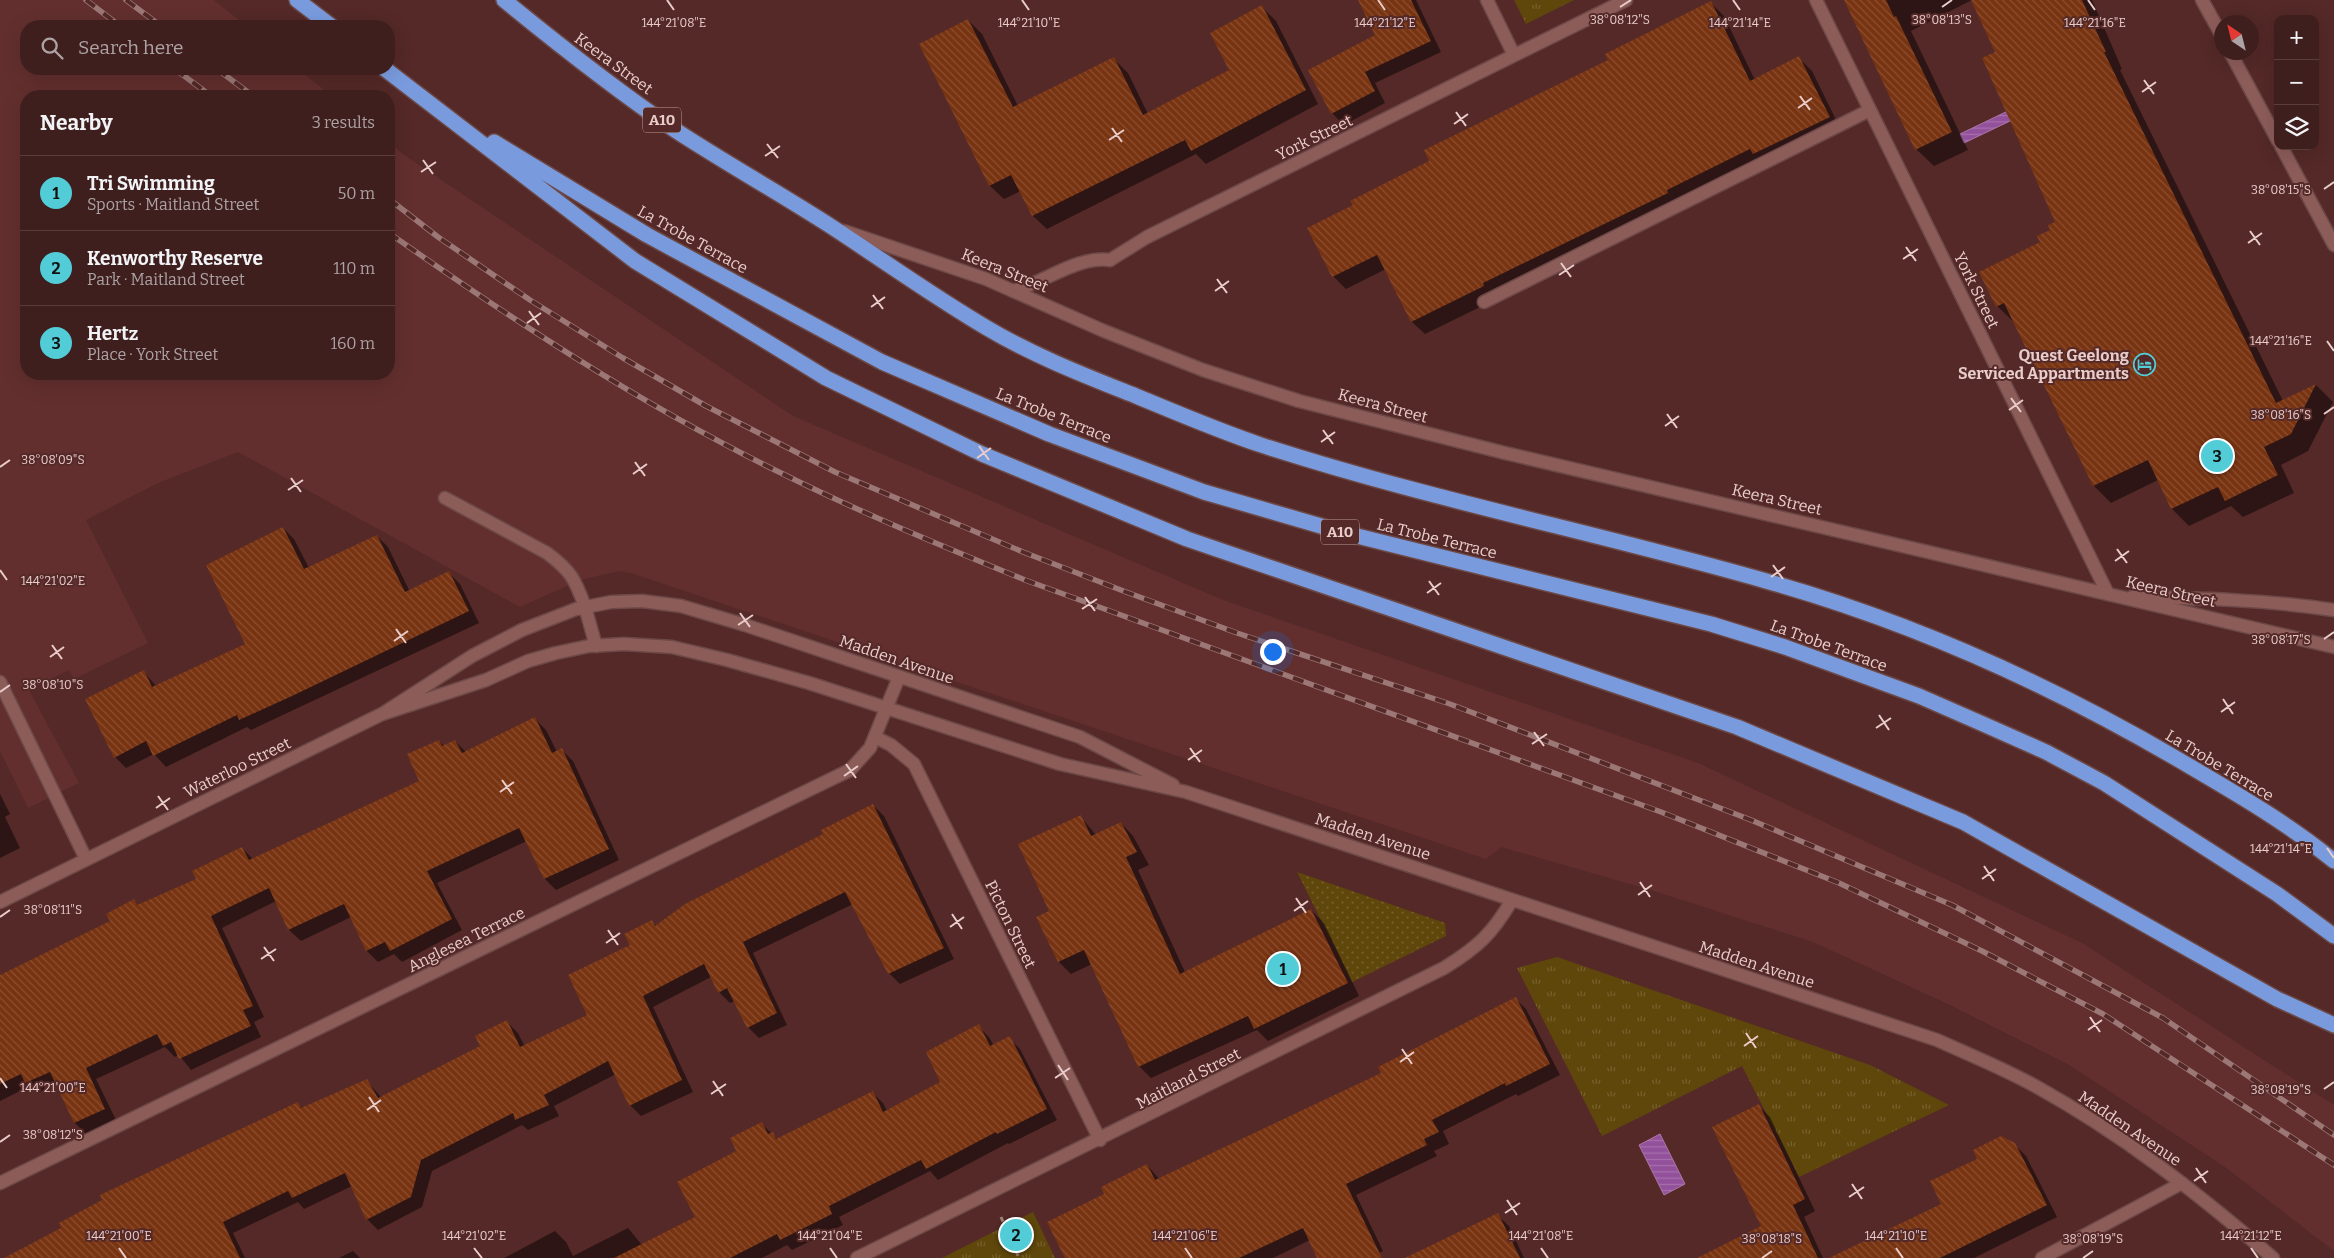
<!DOCTYPE html>
<html lang="en">
<head>
<meta charset="utf-8">
<style>
  :root { --surface:#3f1f1d; --page:#4a2c2a; --text:#f1f3f6; --muted:#ada2a4; --line:#583d3b; --accent:#52ccd6 }
  body { margin:0; font-family:Bitter,serif; background:var(--page); color:var(--text) }
  .controls { position:absolute; right:15px; top:15px; display:grid; overflow:hidden; border-radius:10px; box-shadow:0 5px 20px #0002 }
  .controls button { width:45px; height:45px; display:grid; place-items:center; padding:0; border:0; border-bottom:1px solid var(--line); background:var(--surface); color:var(--text); font:25px sans-serif }
  .compass { position:absolute; left:2214px; top:15px; width:45px; height:45px; border-radius:50%; background:var(--surface); box-shadow:0 5px 20px #0002; rotate:325deg }
  .you { position:absolute; left:1272px; top:651px; width:18px; height:18px; margin:-12px; border:4px solid #fff; border-radius:50%; background:#1a73e8; box-shadow:0 0 0 8px #1a73e833 }
  .badge { display:grid; place-items:center; width:32px; height:32px; border-radius:50%; background:var(--accent); color:#111; font-size:16px; font-weight:700 }
  .pin { position:absolute; translate:-50% -50%; border:2px solid #fff; box-shadow:0 1px 5px #0006 }
  .list { margin:0; padding:0; list-style:none }
  h2 { display:flex; justify-content:space-between; align-items:center; height:65px; margin:0; padding:0 20px; font-size:21px }
  h2 small { font-size:16px; font-weight:400; color:var(--muted) }
  .list li { display:grid; grid-template-columns:32px 1fr auto; gap:15px; align-items:center; box-sizing:border-box; height:75px; padding:0 20px; border-top:1px solid var(--line) }
  .list b { display:block; font-size:19px; white-space:nowrap }
  .list p { margin:0; font-size:16px; white-space:nowrap; color:var(--muted) }
  .list em { font-size:16px; font-style:normal; color:var(--muted) }
  .icon { flex:none; width:28px; height:28px; fill:none; stroke:currentColor; stroke-width:2; stroke-linecap:round; stroke-linejoin:round }
  .map { position:relative; flex:none; width:2334px; height:1258px; overflow:hidden }
  .search { position:absolute; background:var(--surface); box-shadow:0 5px 20px #0002; left:20px; top:20px; width:375px; height:55px; display:flex; align-items:center; gap:12px; box-sizing:border-box; padding:0 18px; border-radius:20px; color:var(--muted); font-size:19px }
  .panel { position:absolute; background:var(--surface); box-shadow:0 5px 20px #0002; left:20px; top:90px; width:375px; height:290px; border-radius:20px }
  .map>svg:first-child { display:block }
  .built { fill:#622f2e }
  .grass { fill:url(#grass-tufts) }
  .garden { fill:url(#garden-dots) }
  .water { fill:url(#water-rules); stroke:#ad76a9 }
  .shadow { fill:#0007 }
  .building { fill:url(#building-back-hatch) }
  .lines { fill:none; stroke-linecap:round; stroke-linejoin:round }
  .lane-casing { stroke:#6c4847; stroke-width:15 }
  .street-casing { stroke:#6c4847; stroke-width:15 }
  .secondary-casing { stroke:#6c4847; stroke-width:15 }
  .highway-casing { stroke:#6c4847; stroke-width:18 }
  .path { stroke:#a17e7b; stroke-width:3; stroke-dasharray:5 2.5; stroke-linecap:butt }
  .lane { stroke:#8c5c59; stroke-width:12 }
  .street { stroke:#8c5c59; stroke-width:12 }
  .secondary { stroke:#8c5c59; stroke-width:12 }
  .highway { stroke:#799bdd; stroke-width:15 }
  .rail-casing { stroke:#9b7775; stroke-width:5.5 }
  .rail { stroke:#542927; stroke-width:4; stroke-dasharray:11; stroke-linecap:butt }
  .ticks { fill:none; stroke:#e9cdca; stroke-width:2 }
  .labels { text-anchor:middle; stroke-width:4; stroke-linejoin:round; paint-order:stroke }
  .shield { fill:#542927; stroke:#bc9c99; stroke-width:1 }
  .shield-label { font-size:15px; font-weight:bold; fill:#e9cdca }
  .street-label { font-size:16px; fill:#e9cdca; stroke:#542927 }
  .poi-label { font-size:16px; font-weight:bold; fill:#e9cdca; stroke:#542927; text-anchor:end }
  .ticks-label { font-size:12px; text-anchor:middle; fill:#e9cdca; stroke:#542927; stroke-width:4; stroke-linejoin:round; paint-order:stroke }
</style>
</head>
<body>
<div class="map">
<svg width="2334" height="1258" viewBox="0 0 2334 1258">
  <defs>
    <pattern id="grass-tufts" width="24" height="20" patternUnits="userSpaceOnUse" patternTransform="scale(1.25)"><rect width="24" height="20" fill="#5f460b"/><path d="M3 7l-1-3M5 7V3M7 7l1-3M15 17l-1-3M17 17v-4M19 17l1-3" fill="none" stroke="#76602d"/></pattern>
    <pattern id="garden-dots" width="8" height="8" patternUnits="userSpaceOnUse" patternTransform="scale(1.25)"><rect width="8" height="8" fill="#5f460b"/><path d="M2 2h.1M6 6h.1" fill="none" stroke="#76602d" stroke-width="1.8" stroke-linecap="round"/></pattern>
    <pattern id="water-rules" width="6" height="5" patternUnits="userSpaceOnUse" patternTransform="scale(1.25)"><rect width="6" height="5" fill="#93509b"/><path d="M0 2.5h6" fill="none" stroke="#a770ac"/></pattern>
    <pattern id="building-back-hatch" width="6" height="6" patternUnits="userSpaceOnUse" patternTransform="scale(1.25)"><rect width="6" height="6" fill="#783311"/><path d="M-1 5l2 2M0 0l6 6M5-1l2 2" fill="none" stroke="#8b4f32"/></pattern>
  </defs>
  <rect width="100%" height="100%" fill="#542927"/>
  <path class="built" d="M0,0H214L246,26H26V69H298L332,96H26V374H389V142L404,155L793,416L1223,600L1698,763L2082,943L2334,1105V1251L2225,1167L2071,1066L1948,1004L1813,942L1651,890L1501,847L1486,859L631,573L619,571L580,580L520,607L238,452L158,483L86,520L148,643L74,679L69,670L29,690L79,783L28,808L0,751Z"/>
  <path class="grass" d="M1514,0H1574L1526,24Z
    M1557,957L1870,1065L1949,1105L1799,1177L1742,1066L1602,1136L1517,968Z
    M1033,1212L1055,1258H942Z"/>
  <path class="garden" d="M1297,872L1445,923L1446,936L1352,982Z"/>
  <path class="water" d="M2093,70L2098,79L1964,143L1960,134Z
    M1660,1134L1685,1184L1664,1195L1639,1145Z"/>
  <path class="shadow" d="M1378,0H1416L1441,52L1375,83L1385,103L1344,125L1332,113L1309,70L1376,35Z
    M1845,0H2092L2122,69L2120,70L2283,401L2316,385L2333,402L2308,451L2281,465L2294,493L2243,517L2231,506L2189,526L2172,509L2158,480L2111,503L2094,486L2015,323L1997,306L2057,222L1996,53L1972,0L1911,31L1968,150L1934,166L1916,149Z
    M1711,3L1724,16L1755,80L1799,58L1812,71L1841,130L1425,334L1412,322L1386,269L1346,289L1333,276L1309,229L1354,206Z
    M1262,7L1276,21L1318,104L1206,164L1196,154L1047,229L1033,216L1021,191L1004,199L990,186L921,45L968,20L982,34L1018,106L1114,59L1128,73L1148,114L1231,70Z
    M283,528L294,539L309,568L377,536L388,547L410,592L449,573L460,584L479,623L251,730L247,727L166,767L154,754L126,768L115,757L144,672L157,687L246,644Z
    M535,719L546,730L557,752L561,749L573,761L619,860L556,890L545,879L527,841L437,883L462,930L402,962L394,954L378,962L367,951L351,917L301,941L289,930L276,901L222,928L264,1017L254,1022L261,1037L191,1070L179,1055L175,1057L165,1047L96,1079L116,1120L86,1134L75,1123L57,1084L38,1093L30,1086L0,1101V975L6,974L111,921L133,901L138,906L198,879L242,848L254,860L421,782L439,741L445,747L455,741L466,752Z
    M0,794L10,814L5,817L20,848L0,858Z
    M873,805L884,816L954,959L900,984L889,973L853,904L753,953L787,1025L759,1038L748,1027L735,1001L730,1003L719,992L711,977L653,1007L693,1092L641,1116L630,1105L616,1074L554,1106L559,1116L528,1130L522,1125L432,1171L422,1207L378,1230L367,1219L352,1186L304,1209L298,1202L233,1233L245,1258H7L298,1104L303,1109L366,1080L382,1098L482,1047L507,1022L518,1033L525,1047L588,1016L632,946L652,921L656,926L825,834Z
    M1081,817L1096,835L1121,823L1133,836L1149,865L1138,870L1185,972L1311,910L1324,923L1359,996L1268,1041L1257,1030L1151,1078L1139,1066L1092,964L1071,974L1059,962L1037,918L1051,911Z
    M1515,998L1526,1009L1560,1075L1518,1096L1516,1094L1443,1131L1449,1144L1434,1151L1437,1156L1356,1195L1383,1251L1369,1258H1344L1310,1240L1273,1258H1067L1106,1195L1147,1165L1159,1179L1383,1074Z
    M978,1026L989,1037L994,1046L1009,1038L1020,1049L1057,1120L1009,1144L1008,1143L938,1180L930,1171L839,1217L843,1225L792,1250L787,1245L762,1258H504L555,1231L566,1242L573,1256L628,1228L642,1245L697,1218L738,1152L762,1124L778,1140L872,1092L883,1103L887,1111L942,1082Z
    M1759,1106L1770,1117L1815,1211L1804,1217L1823,1258H1700L1763,1226Z
    M2014,1144L2026,1156L2057,1217L1974,1258H1832L1943,1205Z
    M1497,1215L1509,1226L1524,1258H1408Z
    M353,1251L360,1258H339Z"/>
  <path class="building" d="M1358,0H1411L1431,41L1365,72L1375,91L1331,114L1308,70L1375,35Z
    M1844,0H1886L1894,17L1896,16L1952,132L1915,150Z
    M1971,0H2082L2106,52H2104L2276,403L2316,384L2291,434L2264,447L2278,475L2225,501L2218,487L2171,509L2148,460L2093,486L2004,303L1996,307L1979,272L2040,242L2037,236L2050,230L2048,225L2055,222L1982,58L1995,52Z
    M1711,1L1750,81L1799,56L1830,117L1753,154L1750,149L1667,190L1668,193L1483,283L1484,286L1411,322L1377,255L1332,277L1307,228L1353,205L1350,201L1429,161L1424,150L1608,60L1605,54Z
    M1262,5L1306,90L1191,151L1185,140L1032,216L1011,175L989,186L919,44L968,19L1013,107L1114,57L1143,115L1229,70L1210,33Z
    M283,527L304,569L377,535L405,592L449,571L469,611L292,696L239,720L237,715L153,756L146,741L114,758L85,699L144,670L152,687L245,644L206,565Z
    M535,717L552,753L562,748L609,849L544,879L519,828L427,871L452,919L390,951L385,942L366,951L344,904L288,930L269,888L211,916L253,1006L243,1010L251,1026L179,1059L171,1042L163,1046L157,1034L86,1068L105,1109L74,1123L50,1072L25,1083L21,1074L0,1084V975L110,921L106,914L134,899L137,905L196,879L192,871L242,847L249,860L419,781L407,754L439,740L442,746L455,740L462,753Z
    M873,804L944,948L888,974L845,892L743,942L777,1013L747,1028L727,988L718,993L704,964L643,996L682,1080L629,1106L608,1061L544,1095L549,1105L515,1120L513,1113L421,1160L411,1197L366,1220L345,1173L292,1198L288,1191L223,1222L240,1258H4L61,1228L59,1223L102,1200L100,1195L298,1102L301,1108L367,1079L378,1098L480,1046L475,1036L507,1020L520,1047L587,1015L568,975L630,945L624,934L652,920L655,926L685,904L823,834L821,830Z
    M1081,815L1091,836L1121,822L1137,852L1126,857L1180,974L1311,909L1348,983L1254,1029L1248,1016L1138,1067L1084,950L1058,962L1036,917L1049,911L1018,844Z
    M1516,997L1550,1064L1506,1086L1505,1083L1432,1120L1439,1132L1424,1139L1427,1145L1346,1184L1382,1258H1317L1303,1228L1239,1258H1065L1047,1222L1104,1194L1101,1187L1147,1164L1155,1180L1381,1073L1378,1067Z
    M979,1024L990,1046L1010,1036L1047,1109L997,1134L996,1132L926,1169L921,1160L829,1206L832,1214L780,1240L777,1234L730,1258H614L695,1217L677,1182L736,1151L730,1138L762,1122L768,1134L773,1132L776,1139L873,1091L883,1112L940,1082L926,1052Z
    M1759,1104L1805,1199L1793,1205L1818,1258H1697L1761,1226L1712,1127Z
    M2001,1136L2015,1143L2047,1205L1940,1258H1829L1941,1204L1930,1181L1977,1159L1973,1150Z
    M1498,1213L1520,1258H1405L1469,1227Z"/>
  <g class="lines">
    <defs>
      <path id="lane" d="M1013,291C1046,282 1076,256 1110,260
        M1484,302L1870,110
        M445,498L547,553C571,571 575,579 585,607
        M0,682L86,859"/>
      <path id="street" d="M1487,0L1514,55
        M1816,0L2108,594
        M2202,0L2222,36
        M2230,52L2278,141
        M2281,146L2334,245
        M1110,260L1147,237L1626,0
        M2132,597C2200,598 2267,600 2334,610
        M585,607L596,646
        M382,714L486,680L528,661L556,653L589,646L624,644L672,647L727,660L809,683L1060,764L1186,792L1937,1040C1970,1055 2005,1069 2037,1087C2122,1134 2199,1194 2273,1258
        M875,737L891,745L914,764L1100,1140
        M0,902L382,714L472,656L522,630L576,609L611,602L642,601L681,606L745,625L1080,737L1173,785
        M0,1183L850,770L870,748L899,677
        M857,1258L1444,968C1478,947 1492,934 1512,900
        M2042,1258L2182,1183"/>
      <path id="secondary" d="M844,231L986,279L1104,331L1203,370L1299,401L1505,453L2334,647"/>
      <path id="highway" d="M297,0L331,26
        M504,0C559,45 616,90 675,130C727,164 781,194 832,227C884,261 934,297 987,328C1034,356 1086,376 1136,396C1177,413 1219,431 1261,445C1427,499 1599,533 1766,581C1912,622 2049,684 2179,760C2232,791 2286,822 2334,861
        M385,69L635,261L826,378L982,454L1187,539L1737,727L1963,822L2277,999L2334,1025
        M494,142L647,235L882,362L1049,434L1204,492L1345,533L1711,624L1785,647L1919,696L1983,724L2046,752L2104,783L2277,894L2334,936"/>
    </defs>
    <use href="#lane" class="lane-casing"/>
    <use href="#street" class="street-casing"/>
    <use href="#secondary" class="secondary-casing"/>
    <use href="#highway" class="highway-casing"/>
    <path class="path" d="M1001,1217L1019,1258"/>
    <use href="#lane" class="lane"/>
    <use href="#street" class="street"/>
    <use href="#secondary" class="secondary"/>
    <use href="#highway" class="highway"/>
    <defs>
      <path id="rail" d="M86,0L120,26
        M126,0L161,26
        M175,69L211,96
        M217,69L253,96
        M389,199L438,237L530,300L623,358L706,406L835,472L1023,552L1126,592L1237,633L1450,704L1751,820L1952,905L2163,1018L2334,1135
        M389,233C514,321 642,405 779,472C859,512 942,546 1025,580L1661,812L1839,883L1982,951L2103,1014L2334,1165"/>
    </defs>
    <use href="#rail" class="rail-casing"/>
    <use href="#rail" class="rail"/>
  </g>
  <path class="ticks" d="M667,0L674,10M1022,0L1029,10M1378,0L1385,10M1733,0L1740,10M2088,0L2095,10M1620,7L1631,0M1942,7L1952,0M2144,80L2154,94M2142,92L2156,82M1800,96L1810,110M1798,108L1812,98M1456,112L1466,126M1454,124L1468,114M1112,128L1122,142M1109,140L1124,130M767,144L778,158M765,156L780,146M423,160L433,174M421,172L436,162M2324,189L2334,182M2250,231L2260,245M2248,243L2262,233M1906,247L1916,261M1903,259L1918,249M1561,263L1571,277M1559,275L1574,265M1217,279L1227,293M1215,291L1229,281M873,295L883,309M871,307L885,297M529,311L539,325M527,323L541,313M2327,341L2334,351M2011,398L2021,412M2009,410L2023,400M1667,414L1677,428M2324,414L2334,407M1665,426L1679,416M1323,430L1333,444M1321,442L1335,432M979,446L989,460M977,458L991,448M635,462L645,476M0,467L10,460M633,474L647,464M291,478L301,492M288,490L303,480M2117,549L2127,563M2115,561L2129,551M1773,565L1783,579M0,570L7,580M1771,577L1785,567M1429,581L1439,595M1427,593L1441,583M1085,597L1095,611M1082,609L1097,599M740,613L750,627M738,625L753,615M396,629L406,643M2324,639L2334,632M394,641L408,631M52,645L62,659M50,657L64,647M0,692L10,685M2223,699L2233,714M2221,712L2235,702M1879,715L1889,730M1876,728L1891,718M1534,732L1544,746M1532,744L1547,734M1190,748L1200,762M1188,760L1202,750M846,764L856,778M844,776L858,766M502,780L512,794M500,792L514,782M158,796L168,810M156,808L170,798M2327,848L2334,858M1984,866L1994,881M1982,879L1996,869M1640,882L1650,897M1638,895L1652,885M1296,898L1306,913M1294,911L1308,901M952,914L962,929M0,917L10,910M950,927L964,917M608,930L618,945M606,943L620,933M264,947L274,961M261,959L276,949M2090,1017L2100,1032M2088,1030L2102,1020M1746,1033L1756,1048M1744,1046L1758,1036M1402,1049L1412,1064M1400,1062L1414,1052M1058,1065L1068,1080M0,1078L7,1088M1055,1078L1070,1068M713,1081L723,1096M2324,1089L2334,1082M711,1094L726,1084M369,1097L379,1112M367,1110L381,1100M0,1142L10,1135M2196,1168L2206,1183M2194,1181L2208,1171M1852,1184L1862,1199M1849,1197L1864,1187M1507,1200L1517,1215M1505,1213L1520,1203M119,1248L126,1258M474,1248L482,1258M830,1248L837,1258M1185,1248L1192,1258M1541,1248L1548,1258M1896,1248L1903,1258M2251,1248L2258,1258M1762,1258L1772,1251M2083,1258L2093,1251"/>
  <defs>
    <symbol id="hotel-ring" viewBox="-11 -11 22 22"><circle r="9.5" fill="#542927" stroke="#52ccd6" stroke-width="1.5"/><path d="M-6-4.5h1.5V1H6V5H4.5V3h-9V5H-6ZM-4 0a1.8 1.8 0 1 1 3.6 0ZM.5 0V-2.5h3Q6-2.5 6 0Z" fill="#52ccd6"/></symbol>
  </defs>
  <g fill-rule="evenodd">
    <use href="#hotel-ring" x="2132" y="352" width="25" height="25"/>
  </g>
  <g class="labels">
    <g class="shield">
      <rect x="643" y="107.5" width="38" height="25" rx="4"/>
      <rect x="1321" y="519.5" width="38" height="25" rx="4"/>
    </g>
    <g class="shield-label">
      <text x="662" y="125">A10</text>
      <text x="1340" y="537">A10</text>
    </g>
    <g class="street-label">
      <text transform="translate(614 63) rotate(36)" y="6">Keera Street</text>
      <text transform="translate(1314 137) rotate(-26)" y="6">York Street</text>
      <text transform="translate(693 239) rotate(29)" y="6">La Trobe Terrace</text>
      <text transform="translate(1005 270) rotate(22)" y="6">Keera Street</text>
      <text transform="translate(1977 290) rotate(64)" y="6">York Street</text>
      <text transform="translate(1383 405) rotate(15)" y="6">Keera Street</text>
      <text transform="translate(1054 415) rotate(22)" y="6">La Trobe Terrace</text>
      <text transform="translate(1777 499) rotate(13)" y="6">Keera Street</text>
      <text transform="translate(1437 538) rotate(14)" y="6">La Trobe Terrace</text>
      <text transform="translate(2171 591) rotate(13)" y="6">Keera Street</text>
      <text transform="translate(1829 645) rotate(20)" y="6">La Trobe Terrace</text>
      <text transform="translate(897 659) rotate(19)" y="6">Madden Avenue</text>
      <text transform="translate(2220 765) rotate(31)" y="6">La Trobe Terrace</text>
      <text transform="translate(237 767) rotate(-26)" y="6">Waterloo Street</text>
      <text transform="translate(1373 836) rotate(18)" y="6">Madden Avenue</text>
      <text transform="translate(1011 924) rotate(64)" y="6">Picton Street</text>
      <text transform="translate(466 939) rotate(-26)" y="6">Anglesea Terrace</text>
      <text transform="translate(1757 964) rotate(18)" y="6">Madden Avenue</text>
      <text transform="translate(1188 1078) rotate(-27)" y="6">Maitland Street</text>
      <text transform="translate(2130 1128) rotate(34)" y="6">Madden Avenue</text>
    </g>
    <g class="poi-label">
      <text x="2129" y="361">Quest Geelong<tspan x="2129" dy="18">Serviced Appartments</tspan></text>
    </g>
  </g>
  <g class="ticks-label">
    <text x="1620" y="24">38°08'12"S</text>
    <text x="1942" y="24">38°08'13"S</text>
    <text x="1740" y="27">144°21'14"E</text>
    <text x="674" y="27">144°21'08"E</text>
    <text x="1029" y="27">144°21'10"E</text>
    <text x="1385" y="27">144°21'12"E</text>
    <text x="2095" y="27">144°21'16"E</text>
    <text x="2281" y="194">38°08'15"S</text>
    <text x="2281" y="345">144°21'16"E</text>
    <text x="2281" y="419">38°08'16"S</text>
    <text x="53" y="464">38°08'09"S</text>
    <text x="53" y="585">144°21'02"E</text>
    <text x="2281" y="644">38°08'17"S</text>
    <text x="53" y="689">38°08'10"S</text>
    <text x="2281" y="853">144°21'14"E</text>
    <text x="53" y="914">38°08'11"S</text>
    <text x="53" y="1092">144°21'00"E</text>
    <text x="2281" y="1094">38°08'19"S</text>
    <text x="53" y="1139">38°08'12"S</text>
    <text x="119" y="1240">144°21'00"E</text>
    <text x="474" y="1240">144°21'02"E</text>
    <text x="830" y="1240">144°21'04"E</text>
    <text x="1185" y="1240">144°21'06"E</text>
    <text x="1541" y="1240">144°21'08"E</text>
    <text x="1896" y="1240">144°21'10"E</text>
    <text x="2251" y="1240">144°21'12"E</text>
    <text x="1772" y="1243">38°08'18"S</text>
    <text x="2093" y="1243">38°08'19"S</text>
  </g>
</svg>
<div class="controls">
<button>+</button>
<button>−</button>
<button><svg class="icon" aria-label="layers" viewBox="0 0 24 24"><path d="M12 4l9 5-9 5-9-5zM3 14l9 5 9-5"/></svg></button>
</div>
<svg class="compass" viewBox="-18 -18 36 36"><path d="M0-13l5 13h-10z" fill="#e53935"/><path d="M0 13l5-13h-10z" fill="#ada2a4"/></svg>
<div class="you"></div>
<div class="pin badge" style="left:1283px;top:969px">1</div>
<div class="pin badge" style="left:1016px;top:1235px">2</div>
<div class="pin badge" style="left:2217px;top:456px">3</div>
<div class="search"><svg class="icon" aria-label="search" viewBox="0 0 24 24"><circle cx="10" cy="10" r="6"/><path d="M15 15l6 6"/></svg>Search here</div>
<section class="panel">
<h2>Nearby<small>3 results</small></h2>
<ul class="list">
<li><span class="badge">1</span><div><b>Tri Swimming</b><p>Sports · Maitland Street</p></div><em>50 m</em></li>
<li><span class="badge">2</span><div><b>Kenworthy Reserve</b><p>Park · Maitland Street</p></div><em>110 m</em></li>
<li><span class="badge">3</span><div><b>Hertz</b><p>Place · York Street</p></div><em>160 m</em></li>
</ul>
</section>
</div>
</body>
</html>
